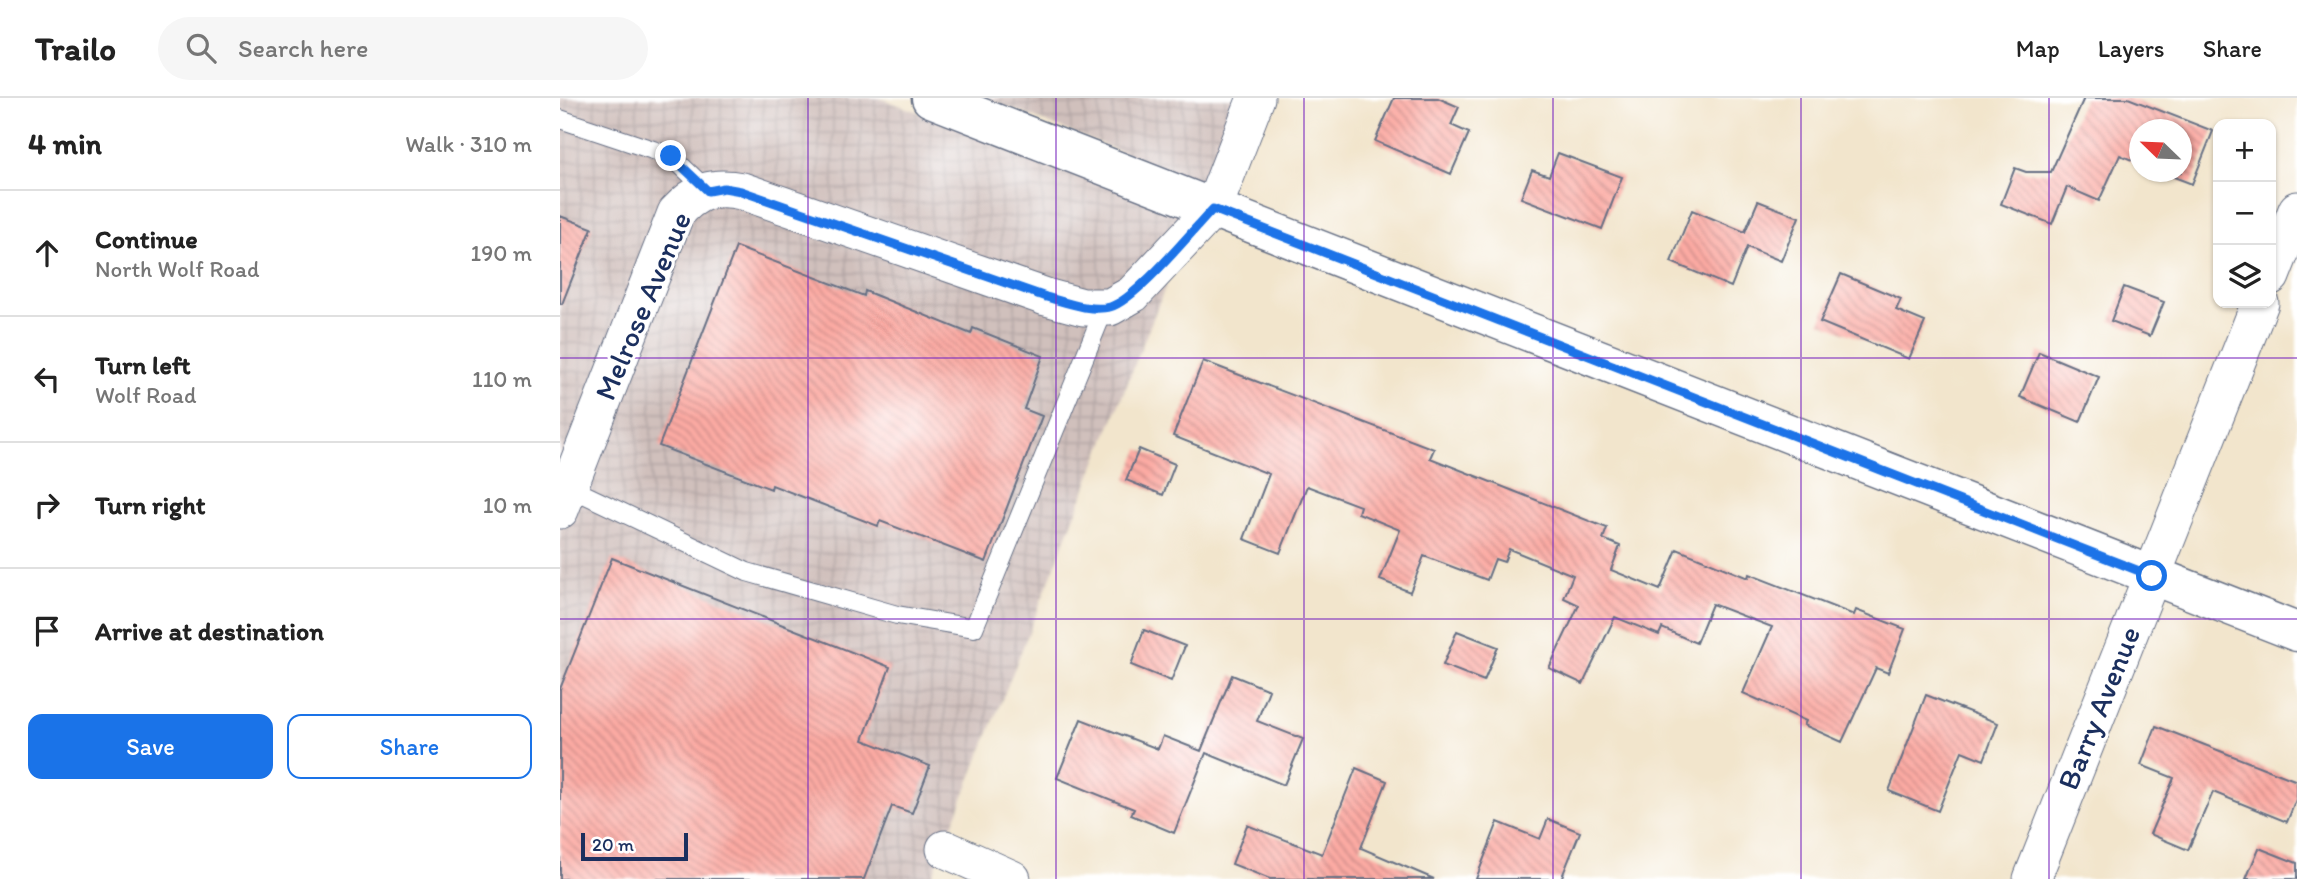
<!DOCTYPE html>
<html lang="en">
<head>
<meta charset="utf-8">
<style>
  :root { --surface:#fff; --page:#f6f6f6; --text:#222; --muted:#767676; --line:#e0e0e0; --accent:#1a73e8 }
  body { margin:0; font-family:Itim,sans-serif; background:var(--page); color:var(--text) }
  .controls { position:absolute; right:21px; top:21px; display:grid; overflow:hidden; border-radius:14px; box-shadow:0 2px 5px #0004 }
  .controls button { width:63px; height:63px; display:grid; place-items:center; padding:0; border:0; border-bottom:2px solid var(--line); background:var(--surface); color:var(--text); font:35px sans-serif }
  .compass { position:absolute; left:1569px; top:21px; width:63px; height:63px; border-radius:50%; background:var(--surface); box-shadow:0 2px 5px #0004; rotate:293deg }
  .scale { position:absolute; left:21px; bottom:18px; width:107px; box-sizing:border-box; padding-left:7px; border:4px solid #1b2f5e; border-top:0; font-size:19px; line-height:24px; white-space:nowrap; color:#1b2f5e; -webkit-text-stroke:5px #fff; paint-order:stroke }
  .stop { position:absolute; width:21px; height:21px; margin:-16px; border:5px solid #1a73e8; border-radius:50%; background:#fff }
  .stop.end { background:#1a73e8; border-color:#fff; box-shadow:0 2px 7px #0008 }
  .list { margin:0; padding:0; list-style:none }
  h2 { display:flex; justify-content:space-between; align-items:center; height:91px; margin:0; padding:0 28px; font-size:30px }
  h2 small { font-size:23px; font-weight:400; color:var(--muted) }
  .list li { display:grid; grid-template-columns:46px 1fr auto; gap:21px; align-items:center; box-sizing:border-box; height:126px; padding:0 28px; border-top:2px solid var(--line) }
  .list b { display:block; font-size:26px; white-space:nowrap }
  .list p { margin:0; font-size:23px; white-space:nowrap; color:var(--muted) }
  .list em { font-size:23px; font-style:normal; color:var(--muted) }
  .actions { display:flex; gap:14px; padding:21px 28px }
  .actions a { flex:1; padding:16px 0; border:2px solid var(--accent); border-radius:14px; text-align:center; font-size:24px; color:var(--accent) }
  .actions .main { background:var(--accent); color:#fff }
  .icon { flex:none; width:38px; height:38px; fill:none; stroke:currentColor; stroke-width:2; stroke-linecap:round; stroke-linejoin:round }
  .map { position:relative; flex:none; width:1737px; height:781px; overflow:hidden }
  header { display:flex; align-items:center; gap:42px; box-sizing:border-box; height:98px; padding:0 35px; background:var(--surface); border-bottom:2px solid var(--line) }
  header strong { font-size:33px }
  nav { display:flex; gap:38px; margin-inline-start:auto; font-size:24px }
  .search { width:490px; height:63px; background:var(--page); display:flex; align-items:center; gap:18px; box-sizing:border-box; padding:0 24px; border-radius:38px; color:var(--muted); font-size:26px }
  main { display:flex }
  aside { flex:1; background:var(--surface) }
  .map>svg:first-child { display:block }
  .industrial { fill:url(#industrial-grid) }
  .building { fill:url(#building-back-hatch) }
  .lines { fill:none; stroke-linecap:round; stroke-linejoin:round }
  .lane-casing { stroke:#666f84; stroke-width:20 }
  .street-casing { stroke:#666f84; stroke-width:39 }
  .secondary-casing { stroke:#666f84; stroke-width:41 }
  .lane { stroke:#fff; stroke-width:18 }
  .street { stroke:#fff; stroke-width:37 }
  .secondary { stroke:#fff; stroke-width:38 }
  .route { stroke:#1a73e8; stroke-width:9 }
  .grid { fill:none; stroke:#7b2cbf; stroke-width:2; stroke-opacity:0.55 }
  .labels { text-anchor:middle; stroke-width:6; stroke-linejoin:round; paint-order:stroke }
  .street-label { font-size:30px; fill:#1b2f5e; stroke:#fff }
</style>
</head>
<body>
<header>
<strong>Trailo</strong>
<div class="search"><svg class="icon" aria-label="search" viewBox="0 0 24 24"><circle cx="10" cy="10" r="6"/><path d="M15 15l6 6"/></svg>Search here</div>
<nav><a>Map</a><a>Layers</a><a>Share</a></nav>
</header>
<main>
<aside>
<h2>4 min<small>Walk · 310 m</small></h2>
<ul class="list">
<li><svg class="icon" aria-label="ahead" viewBox="0 0 24 24"><path d="M12 20V5M6 11l6-6 6 6"/></svg><div><b>Continue</b><p>North Wolf Road</p></div><em>190 m</em></li>
<li><svg class="icon" aria-label="left" viewBox="0 0 24 24"><path d="M17 20v-9H6M10 6l-5 5 5 5"/></svg><div><b>Turn left</b><p>Wolf Road</p></div><em>110 m</em></li>
<li><svg class="icon" aria-label="right" viewBox="0 0 24 24"><path d="M7 20v-9h11M14 6l5 5-5 5"/></svg><div><b>Turn right</b></div><em>10 m</em></li>
<li><svg class="icon" aria-label="arrive" viewBox="0 0 24 24"><path d="M6 21V4h12l-3 4 3 4H6"/></svg><div><b>Arrive at destination</b></div></li>
</ul>
<div class="actions"><a class="main">Save</a><a>Share</a></div>
</aside>
<div class="map">
<svg width="1737" height="781" viewBox="0 0 1737 781">
  <defs>
    <pattern id="industrial-grid" width="8" height="8" patternUnits="userSpaceOnUse" patternTransform="scale(1.75)"><rect width="8" height="8" fill="#d0c0bc"/><path d="M0 4h8M4 0v8" fill="none" stroke="#b2a5a4"/></pattern>
    <pattern id="building-back-hatch" width="6" height="6" patternUnits="userSpaceOnUse" patternTransform="scale(1.75)"><rect width="6" height="6" fill="#fcaaa3"/><path d="M-1 5l2 2M0 0l6 6M5-1l2 2" fill="none" stroke="#cb8b88"/></pattern>
  </defs>
  <rect width="100%" height="100%" fill="#fff"/>
  <filter id="ink" filterUnits="userSpaceOnUse"><feTurbulence type="fractalNoise" baseFrequency=".0143" numOctaves="2"/><feDisplacementMap in="SourceGraphic" scale="14" xChannelSelector="R" yChannelSelector="G"/><feConvolveMatrix kernelMatrix="1 2 1 2 8 2 1 2 1" color-interpolation-filters="sRGB"/></filter>
  <filter id="wash" filterUnits="userSpaceOnUse"><feTurbulence type="fractalNoise" baseFrequency=".00686" numOctaves="4" result="noise"/><feDisplacementMap in="SourceGraphic" scale="28" xChannelSelector="R" yChannelSelector="G"/><feGaussianBlur stdDeviation="1.57" result="paint"/><feColorMatrix in="noise" values="0 0 0 0 0 0 0 0 0 0 0 0 0 0 0 0 0 1.4 0 .05"/><feComposite in="paint" operator="in"/></filter>
  <g filter="url(#wash)">
    <rect width="100%" height="100%" fill="#f2e5cc"/>
    <path class="industrial" d="M0,0H319L635,114L371,781H0Z
      M425,0H680L646,87Z"/>
    <g id="blocks">
      <path class="building" d="M834,0H878L899,9L891,27L909,35L891,76L815,43Z
        M1524,0H1568L1653,33L1632,86L1601,74H1621V32H1579V65L1560,57L1539,103L1507,89L1492,126L1441,106L1455,70L1466,74H1491Z
        M998,55L1062,79L1042,131L961,100L972,72L989,78Z
        M1198,103L1239,119L1221,163L1187,149L1171,189L1111,164L1132,112L1185,134Z
        M0,118L32,130L2,206H0Z
        M176,149L304,198L305,193L411,236L413,230L483,258L464,311L482,318L426,464L320,423L318,428L212,387L211,391L99,348Z
        M1281,176L1341,201L1336,212L1365,224L1349,261L1260,224Z
        M1564,189L1604,204L1590,238L1551,223Z
        M1479,254L1539,279L1520,324L1460,299Z
        M643,263L874,351L870,360L1047,430L1043,441L1060,448L1051,472L1100,492L1117,451L1188,480L1189,476L1294,517L1296,512L1345,531L1328,575L1316,570L1282,644L1244,627L1246,623L1183,595L1212,529L1152,506L1136,545L1102,530L1099,537L1055,519L1023,586L989,570L1019,507L1004,500L1013,477L949,451L944,464L935,461L927,482L864,458L850,494L820,482L840,432L798,415L800,408L747,388L720,455L684,441L709,376L613,338Z
        M579,351L615,366L603,397L566,382Z
        M52,460L330,569L303,642L370,668L352,715L332,708L304,781H0V591Z
        M584,532L625,548L611,583L571,567Z
        M897,533L938,549L924,583L883,567Z
        M672,577L709,592L697,623L743,641L724,687L646,655L614,735L571,717L574,711L497,680L521,621L598,651L603,638L641,653Z
        M1366,597L1438,625L1424,662L1402,653L1378,713L1329,693Z
        M1596,628L1737,683V699L1727,724L1653,694L1628,752L1590,736L1614,680L1581,667Z
        M796,670L827,683L801,750L874,781H710L672,766L687,727L762,756Z
        M988,721L1020,734L1001,781H916L938,724L980,741Z
        M1699,750L1737,765V781H1686Z"/>
    </g>
  </g>
  <g filter="url(#ink)">
    <use href="#blocks" fill-opacity="0" stroke="#666f84" stroke-width="2"/>
    <g class="lines">
      <defs>
        <path id="lane" d="M0,21L111,58L148,93
          M9,389L187,474L337,517L414,530L545,209"/>
        <path id="street" d="M1711,178L1737,112
          M0,412L116,115C136,93 152,87 182,93L486,199L523,209H550L573,196L653,111L696,0
          M385,751L452,781
          M1472,781L1700,205"/>
        <path id="secondary" d="M371,0L1737,534"/>
      </defs>
      <use href="#lane" class="lane-casing"/>
      <use href="#street" class="street-casing"/>
      <use href="#secondary" class="secondary-casing"/>
      <use href="#lane" class="lane"/>
      <use href="#street" class="street"/>
      <use href="#secondary" class="secondary"/>
    </g>
  </g>
  <g class="lines" filter="url(#ink)">
    <path class="route" d="M111,58L148,93L164,90L181,93L486,199C505,204 530,214 550,209C576,202 632,133 653,111L1592,478"/>
  </g>
  <path class="grid" d="M248,0V781M496,0V781M744,0V781M993,0V781M1241,0V781M1489,0V781M0,260H1737M0,521H1737"/>
  <g class="labels">
    <g class="street-label">
      <text transform="translate(83 208) rotate(-67)" y="10">Melrose Avenue</text>
      <text transform="translate(1539 610) rotate(-68)" y="10">Barry Avenue</text>
    </g>
  </g>
</svg>
<div class="controls">
<button>+</button>
<button>−</button>
<button><svg class="icon" aria-label="layers" viewBox="0 0 24 24"><path d="M12 4l9 5-9 5-9-5zM3 14l9 5 9-5"/></svg></button>
</div>
<svg class="compass" viewBox="-18 -18 36 36"><path d="M0-13l5 13h-10z" fill="#e53935"/><path d="M0 13l5-13h-10z" fill="#767676"/></svg>
<div class="scale">20 m</div>
<div class="stop" style="left:1592px;top:478px"></div>
<div class="stop end" style="left:111px;top:58px"></div>
</div>
</main>
</body>
</html>
